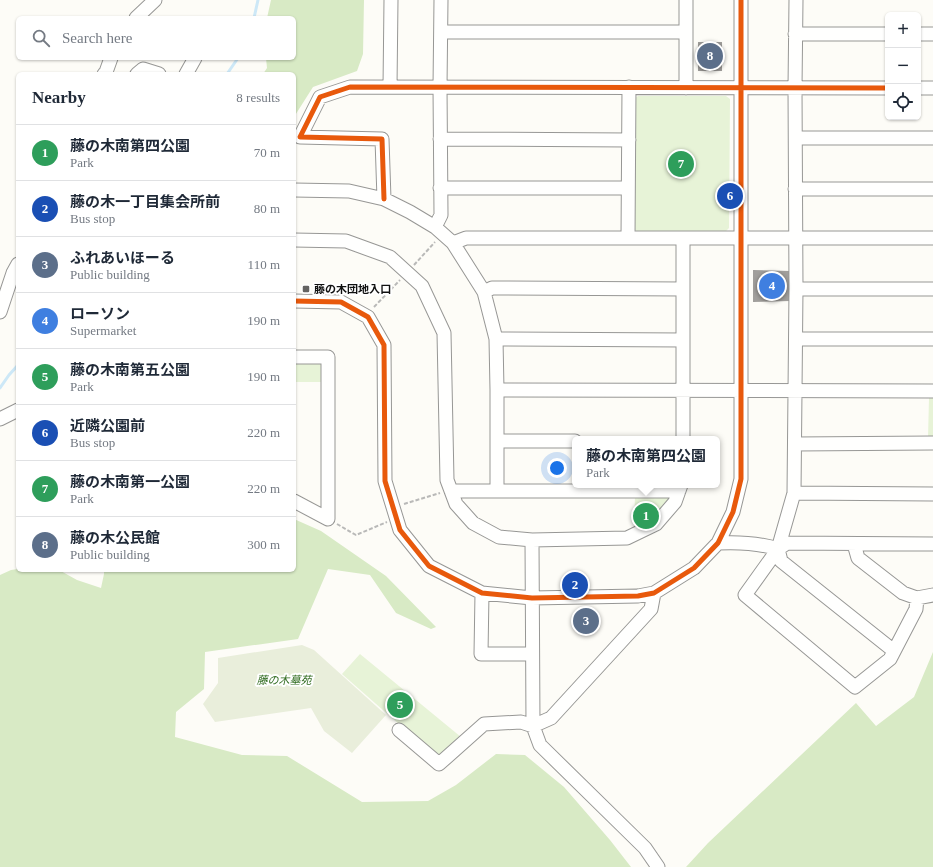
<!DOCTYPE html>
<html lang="en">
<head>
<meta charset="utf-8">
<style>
  :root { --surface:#fff; --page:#f2f2f3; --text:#1f2937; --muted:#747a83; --line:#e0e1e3; --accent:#646362 }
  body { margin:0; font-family:"Times New Roman","Noto Sans JP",serif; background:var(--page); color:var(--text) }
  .controls { position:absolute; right:12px; top:12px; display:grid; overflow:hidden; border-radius:6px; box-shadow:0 1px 3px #0004 }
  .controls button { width:36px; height:36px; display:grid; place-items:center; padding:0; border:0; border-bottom:1px solid var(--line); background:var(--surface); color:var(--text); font:20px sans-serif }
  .you { position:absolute; left:557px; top:468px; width:14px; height:14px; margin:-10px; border:3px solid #fff; border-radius:50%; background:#1a73e8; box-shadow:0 0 0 6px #1a73e833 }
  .badge { display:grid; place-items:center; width:26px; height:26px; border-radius:50%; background:var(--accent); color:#fff; font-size:13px; font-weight:700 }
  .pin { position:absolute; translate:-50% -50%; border:2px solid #fff; box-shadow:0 1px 4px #0006 }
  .popup { position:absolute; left:572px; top:436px; width:148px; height:52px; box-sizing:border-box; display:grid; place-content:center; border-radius:6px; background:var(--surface); filter:drop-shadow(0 1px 3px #0005); font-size:13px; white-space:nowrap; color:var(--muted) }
  .popup b { font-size:15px; color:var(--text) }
  .popup::after { content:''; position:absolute; left:50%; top:100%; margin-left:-8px; border:8px solid transparent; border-top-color:var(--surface) }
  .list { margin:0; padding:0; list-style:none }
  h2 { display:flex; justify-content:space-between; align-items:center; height:52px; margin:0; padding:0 16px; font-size:17px }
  h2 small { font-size:13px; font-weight:400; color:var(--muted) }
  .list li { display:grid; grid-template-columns:26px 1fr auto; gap:12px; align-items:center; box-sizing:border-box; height:56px; padding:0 16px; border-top:1px solid var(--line) }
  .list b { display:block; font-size:15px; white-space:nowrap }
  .list p { margin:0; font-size:13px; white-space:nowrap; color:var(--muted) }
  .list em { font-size:13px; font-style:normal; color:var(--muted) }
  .icon { flex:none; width:22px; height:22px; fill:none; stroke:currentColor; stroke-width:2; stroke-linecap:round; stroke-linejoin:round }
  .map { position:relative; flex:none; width:933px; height:867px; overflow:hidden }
  .search { position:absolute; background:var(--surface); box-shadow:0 1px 3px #0004; left:16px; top:16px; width:280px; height:44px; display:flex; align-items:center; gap:10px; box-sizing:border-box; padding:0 14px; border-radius:6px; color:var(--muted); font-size:15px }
  .panel { position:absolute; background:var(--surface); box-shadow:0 1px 3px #0004; left:16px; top:72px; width:280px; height:500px; border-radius:6px }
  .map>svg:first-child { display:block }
  .green { fill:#e7f3d7 }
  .forest { fill:#d8eac5 }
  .cemetery { fill:#e9eedb }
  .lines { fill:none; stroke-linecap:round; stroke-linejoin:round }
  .stream { stroke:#cde8f7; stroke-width:3 }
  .building { fill:#a19f9c }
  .minor-casing { stroke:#979795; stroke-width:15 }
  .path { stroke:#b9b9b8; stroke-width:2; stroke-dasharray:4 2; stroke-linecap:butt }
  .minor { stroke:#fffffe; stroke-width:13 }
  .cycleway-casing { stroke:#fff; stroke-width:8 }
  .cycleway { stroke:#e8590c; stroke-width:5 }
  .poi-dot { fill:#646362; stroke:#fff; stroke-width:1.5 }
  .labels { text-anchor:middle; stroke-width:4; stroke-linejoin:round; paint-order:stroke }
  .poi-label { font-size:11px; font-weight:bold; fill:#111; stroke:#fff; text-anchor:start }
  .park-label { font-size:11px; font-style:italic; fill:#2f6b1f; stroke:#fff }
</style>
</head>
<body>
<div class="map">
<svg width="933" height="867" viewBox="0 0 933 867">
  <rect width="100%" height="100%" fill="#fdfcf7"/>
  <path class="green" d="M638,96H726L730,99L729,228L724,233L640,234L633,228L634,99Z
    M294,362H318L324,367V382H294Z
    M929,398H933V438H928Z
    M635,495H667L670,501L663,511L634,530Z
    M360,654L461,737L443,754L434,755L342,674Z"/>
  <path class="forest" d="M271,0H364L363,54L357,71L313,87L294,117V74H263L267,68L266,58H294V18H267Z
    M294,519L321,531L386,576L436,627L431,629L396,613L370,575L328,569L298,639L205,652L204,689L176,712L175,737L242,755L287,756L362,802L428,801L456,785L496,754L525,755L564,787L610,840L631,867H0V575L11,570L18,569V570H59L77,580L101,588L104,574V570H294Z
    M933,652V867H686L708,843L856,703L876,726L914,697Z"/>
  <path class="cemetery" d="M302,645L314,650L386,715L352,753L324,731L311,708L215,722L203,704L218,683V658Z"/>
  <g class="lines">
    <path class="stream" d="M254,18L258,0
      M227,74L238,58
      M0,388L9,375L18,365"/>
  </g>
  <path class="building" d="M698,42H722V71H698Z
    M753,270L790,271V301L753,302Z
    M576,613H597V629L576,628Z"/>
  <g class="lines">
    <defs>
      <path id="minor" d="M796,0L795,88L796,289L794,493L778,549L745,595L855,687L890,659L916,609L917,598
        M136,18L155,0
        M441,32H686
        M795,34H888
        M918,34H933
        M104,74L106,72L111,58
        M137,74L143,69L159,74
        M186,74L195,58
        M390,87L391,0
        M686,88V0
        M918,88H933
        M796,138H933
        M440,139L629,140
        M440,188H628
        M795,189H933
        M294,190L349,191L384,199L410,212L435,227L453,243L484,292L496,339L497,390V490
        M384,199L382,139L300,137L320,97L350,87L888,88
        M435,227L441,215L440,87L441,0
        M628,238L629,87
        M683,238V439
        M294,240L346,241L390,257L422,286L444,333L447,480L456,504L473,523L499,537L532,540L627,538L656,524L675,502L681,485
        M453,243L466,238H933
        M796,289H933
        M484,292L492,288L683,289
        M294,301L341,302L368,317L384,345L385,481L400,530L429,566L482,593L532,598L638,596L654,593L694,568L718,543L733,512L741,479V0
        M0,312L13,273L18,264
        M496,339L683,340
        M796,339H933
        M294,357H328V519L294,501
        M497,390L933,391
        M0,419L18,410
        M497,441H575
        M795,444L933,443
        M451,491H679
        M794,493L933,494
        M532,540L533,726L540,745L645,848L658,867
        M718,543C738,542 759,543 778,549L787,543L933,544
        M854,544L858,558L903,593L917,598L933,595
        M778,549L781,561L894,651
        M482,593L481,654H532
        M399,730L439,764L484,724L521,722L533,726L551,718L651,609L654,593"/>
    </defs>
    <use href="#minor" class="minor-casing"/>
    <path class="path" d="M414,265L435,242
      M374,307L400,280
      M404,504L440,493
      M337,524L356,535L387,522"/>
    <use href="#minor" class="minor"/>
    <defs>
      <path id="cycleway" d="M384,199L382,139L300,137L320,97L350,87L888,88
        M294,301L341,302L368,317L384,345L385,481L400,530L429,566L482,593L532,598L638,596L654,593L694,568L718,543L733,512L741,479V0"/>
    </defs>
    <use href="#cycleway" class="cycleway-casing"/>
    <use href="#cycleway" class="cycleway"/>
  </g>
  <rect class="poi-dot" x="302" y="285" width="8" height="8" rx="2"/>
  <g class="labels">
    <g class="poi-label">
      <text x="314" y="293">藤の木団地入口</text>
    </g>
    <g class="park-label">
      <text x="284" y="684">藤の木墓苑</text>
    </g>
  </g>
</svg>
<div class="controls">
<button>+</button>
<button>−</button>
<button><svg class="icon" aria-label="locate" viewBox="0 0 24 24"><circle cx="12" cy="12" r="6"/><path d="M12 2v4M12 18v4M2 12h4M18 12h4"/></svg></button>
</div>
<div class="you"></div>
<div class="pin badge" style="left:646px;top:516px;background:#2e9e5b">1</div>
<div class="popup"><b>藤の木南第四公園</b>Park</div>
<div class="pin badge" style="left:575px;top:585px;background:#1a4fb4">2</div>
<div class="pin badge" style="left:586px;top:621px;background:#5c6f8a">3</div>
<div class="pin badge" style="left:772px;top:286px;background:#3f7fe0">4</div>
<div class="pin badge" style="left:400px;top:705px;background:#2e9e5b">5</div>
<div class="pin badge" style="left:730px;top:196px;background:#1a4fb4">6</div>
<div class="pin badge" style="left:681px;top:164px;background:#2e9e5b">7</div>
<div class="pin badge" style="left:710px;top:56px;background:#5c6f8a">8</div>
<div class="search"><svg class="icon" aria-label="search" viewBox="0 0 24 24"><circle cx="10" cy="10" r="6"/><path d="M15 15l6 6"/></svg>Search here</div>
<section class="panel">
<h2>Nearby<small>8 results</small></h2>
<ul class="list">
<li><span class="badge" style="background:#2e9e5b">1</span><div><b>藤の木南第四公園</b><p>Park</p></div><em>70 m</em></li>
<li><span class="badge" style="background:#1a4fb4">2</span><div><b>藤の木一丁目集会所前</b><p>Bus stop</p></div><em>80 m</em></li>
<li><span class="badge" style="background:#5c6f8a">3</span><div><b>ふれあいほーる</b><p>Public building</p></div><em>110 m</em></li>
<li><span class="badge" style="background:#3f7fe0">4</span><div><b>ローソン</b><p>Supermarket</p></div><em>190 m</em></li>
<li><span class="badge" style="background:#2e9e5b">5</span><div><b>藤の木南第五公園</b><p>Park</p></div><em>190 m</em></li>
<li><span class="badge" style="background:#1a4fb4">6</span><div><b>近隣公園前</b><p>Bus stop</p></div><em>220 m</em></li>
<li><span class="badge" style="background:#2e9e5b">7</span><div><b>藤の木南第一公園</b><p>Park</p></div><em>220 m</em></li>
<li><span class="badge" style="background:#5c6f8a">8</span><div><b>藤の木公民館</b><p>Public building</p></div><em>300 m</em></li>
</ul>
</section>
</div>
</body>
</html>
